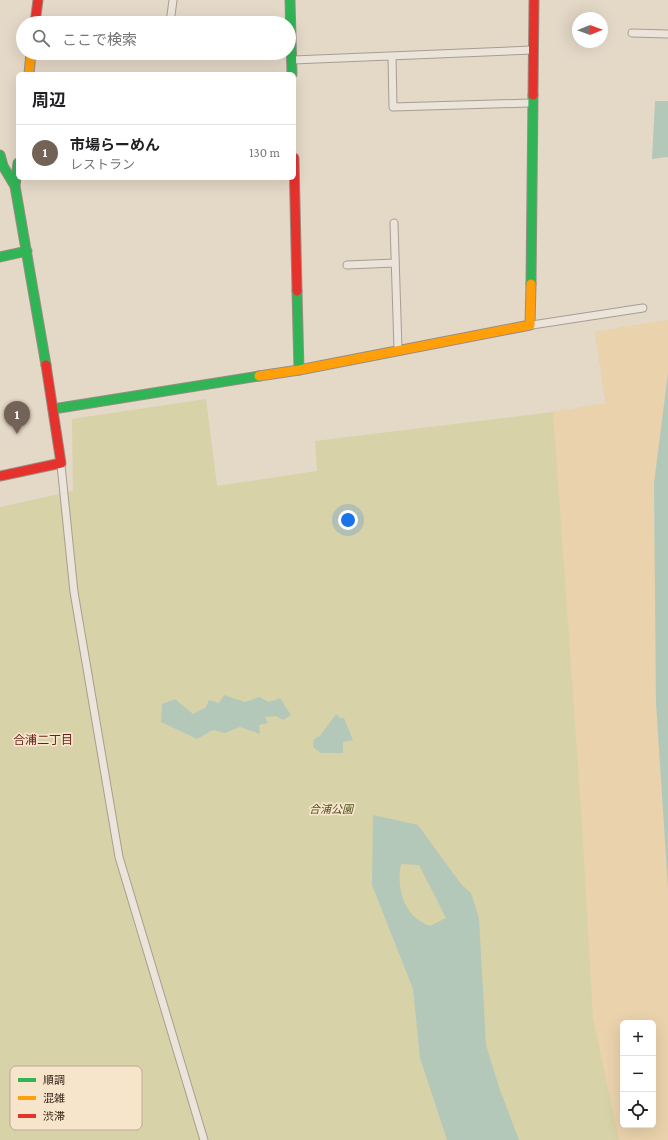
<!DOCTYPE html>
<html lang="ja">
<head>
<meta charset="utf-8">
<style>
  :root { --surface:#fff; --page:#f2f2f2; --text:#202124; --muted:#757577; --line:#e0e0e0; --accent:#736357 }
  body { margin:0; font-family:"Crimson Pro","Noto Sans JP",serif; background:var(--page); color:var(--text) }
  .controls { position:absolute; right:12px; bottom:12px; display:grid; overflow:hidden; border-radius:6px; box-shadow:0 4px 16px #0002 }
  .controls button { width:36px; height:36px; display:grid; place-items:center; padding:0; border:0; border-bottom:1px solid var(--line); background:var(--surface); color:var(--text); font:20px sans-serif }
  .compass { position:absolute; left:572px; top:12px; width:36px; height:36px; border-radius:50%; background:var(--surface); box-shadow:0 4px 16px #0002; rotate:89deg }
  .you { position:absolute; left:348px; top:520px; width:14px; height:14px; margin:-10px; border:3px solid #fff; border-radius:50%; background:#1a73e8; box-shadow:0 0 0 6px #1a73e833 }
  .badge { display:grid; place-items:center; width:26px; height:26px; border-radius:50%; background:var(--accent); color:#fff; font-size:13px; font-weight:700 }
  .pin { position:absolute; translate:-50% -33px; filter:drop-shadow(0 1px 2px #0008) }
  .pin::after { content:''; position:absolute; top:21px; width:14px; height:12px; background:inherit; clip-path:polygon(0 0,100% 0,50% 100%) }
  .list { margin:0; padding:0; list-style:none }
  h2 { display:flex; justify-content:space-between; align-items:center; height:52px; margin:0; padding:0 16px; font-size:17px }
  h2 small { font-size:13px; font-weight:400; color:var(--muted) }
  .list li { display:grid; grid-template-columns:26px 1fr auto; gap:12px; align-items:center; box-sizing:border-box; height:56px; padding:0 16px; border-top:1px solid var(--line) }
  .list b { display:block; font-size:15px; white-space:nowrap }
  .list p { margin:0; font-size:13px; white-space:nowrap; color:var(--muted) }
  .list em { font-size:13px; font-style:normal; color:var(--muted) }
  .icon { flex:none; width:22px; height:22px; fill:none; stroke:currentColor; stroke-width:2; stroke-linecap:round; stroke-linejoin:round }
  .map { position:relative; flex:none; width:668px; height:1140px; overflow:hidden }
  .search { position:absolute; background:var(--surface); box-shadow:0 4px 16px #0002; left:16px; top:16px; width:280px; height:44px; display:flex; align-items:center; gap:10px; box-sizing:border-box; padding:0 14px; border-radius:22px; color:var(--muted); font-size:15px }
  .panel { position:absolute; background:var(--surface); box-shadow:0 4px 16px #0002; left:16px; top:72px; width:280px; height:108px; border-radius:6px }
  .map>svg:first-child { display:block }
  .green { fill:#d8d2a8; fill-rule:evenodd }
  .sand { fill:#ead2ac; fill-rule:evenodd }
  .water { fill:#b4c8b9; fill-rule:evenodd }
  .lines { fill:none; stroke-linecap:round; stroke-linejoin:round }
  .lane-casing { stroke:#a89d91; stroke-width:9 }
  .fast-casing { stroke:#988d81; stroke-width:11 }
  .slow-casing { stroke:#988d81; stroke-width:11 }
  .jam-casing { stroke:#988d81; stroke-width:11 }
  .lane { stroke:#ebe4da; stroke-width:7 }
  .fast { stroke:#30b455; stroke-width:9 }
  .slow { stroke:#ff9f0a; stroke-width:9 }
  .jam { stroke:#e5322d; stroke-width:9 }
  .labels { text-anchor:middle; stroke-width:3.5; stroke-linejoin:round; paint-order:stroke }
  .park-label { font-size:11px; font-style:italic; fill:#4c541f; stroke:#f7e5cb }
  .neighbourhood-label { font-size:12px; fill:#651f17; stroke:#f7e5cb }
  .key { fill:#f7e5cb; stroke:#bdab96; stroke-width:1 }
  .key-label { font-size:11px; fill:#36241a }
</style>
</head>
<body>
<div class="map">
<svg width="668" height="1140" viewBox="0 0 668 1140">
  <rect width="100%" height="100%" fill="#e4d8c7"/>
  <path class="green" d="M668,320V373L654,483L656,703L668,887V1140H0V507L73,491L72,419L206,399L217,486L317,471L315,441L553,412L606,404L595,332ZM623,1023H653V1125H623Z"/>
  <path class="sand" d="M668,320V373L654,483L656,703L668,887V1140H619L593,1018L581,808L553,412L606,403L595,332ZM623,1023H653V1125H623Z"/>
  <path class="water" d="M655,101H668V157L652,159Z
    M668,373V887L656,703L654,483Z
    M224,695L245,702L259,697L269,702L280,698L291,715L283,720L276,716L265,717L268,723L259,725L260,734L240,727L225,733L213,730L197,739L161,722L162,704L175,699L193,714L206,707L209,700L219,703Z
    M336,714L340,718H344L353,740L343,742V753H321L313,747L314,739L320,736Z
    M373,815L418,825L461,884L471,893L479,918L486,1045L499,1087L519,1140H447L420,1058L413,989L372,885ZM401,864L419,865L446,918L430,926C404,917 396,889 401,864Z"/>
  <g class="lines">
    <defs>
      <path id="lane" d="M170,23L173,0
        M632,33L668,34
        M392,56L393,107L530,103
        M293,60L532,50
        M394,223L398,349
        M347,265L395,263
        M532,325L643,308
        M61,465L74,592L119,857L204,1140"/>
      <path id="fast" d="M290,0L292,74
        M0,155L3,166L15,186
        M18,163L15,186L46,365
        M0,257L27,251
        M531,284L533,95
        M297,291L299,370
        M53,409L259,376"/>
      <path id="slow" d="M29,74L31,53
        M259,376L299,370L530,325L531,284"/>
      <path id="jam" d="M35,23L38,0
        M533,95L534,0
        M294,158L297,291
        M0,476L61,463L46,365"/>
    </defs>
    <use href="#lane" class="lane-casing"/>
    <use href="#fast" class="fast-casing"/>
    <use href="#slow" class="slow-casing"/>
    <use href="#jam" class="jam-casing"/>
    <use href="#lane" class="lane"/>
    <use href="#fast" class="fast"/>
    <use href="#slow" class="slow"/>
    <use href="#jam" class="jam"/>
  </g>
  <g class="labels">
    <g class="park-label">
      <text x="331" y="813">合浦公園</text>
    </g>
    <g class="neighbourhood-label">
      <text x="43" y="744">合浦二丁目</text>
    </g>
  </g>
  <rect x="10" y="1066" width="132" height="64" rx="6" class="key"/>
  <rect x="18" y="1078" width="18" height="4" fill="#30b455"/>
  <rect x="18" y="1096" width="18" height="4" fill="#ff9f0a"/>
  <rect x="18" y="1114" width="18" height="4" fill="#e5322d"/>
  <g class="key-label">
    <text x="43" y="1084">順調</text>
    <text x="43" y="1102">混雑</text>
    <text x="43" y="1120">渋滞</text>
  </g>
</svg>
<div class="controls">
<button>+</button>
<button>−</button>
<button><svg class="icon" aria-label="locate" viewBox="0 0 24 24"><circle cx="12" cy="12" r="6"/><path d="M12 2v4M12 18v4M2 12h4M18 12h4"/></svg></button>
</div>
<svg class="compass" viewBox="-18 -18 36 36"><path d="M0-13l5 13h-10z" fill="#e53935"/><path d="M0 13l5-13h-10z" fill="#757577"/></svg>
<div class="you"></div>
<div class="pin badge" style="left:17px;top:434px">1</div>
<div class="search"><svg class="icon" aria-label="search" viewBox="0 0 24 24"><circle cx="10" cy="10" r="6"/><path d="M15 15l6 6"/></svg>ここで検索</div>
<section class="panel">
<h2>周辺<small></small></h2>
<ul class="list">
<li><span class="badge">1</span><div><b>市場らーめん</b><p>レストラン</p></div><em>130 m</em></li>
</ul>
</section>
</div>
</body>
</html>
